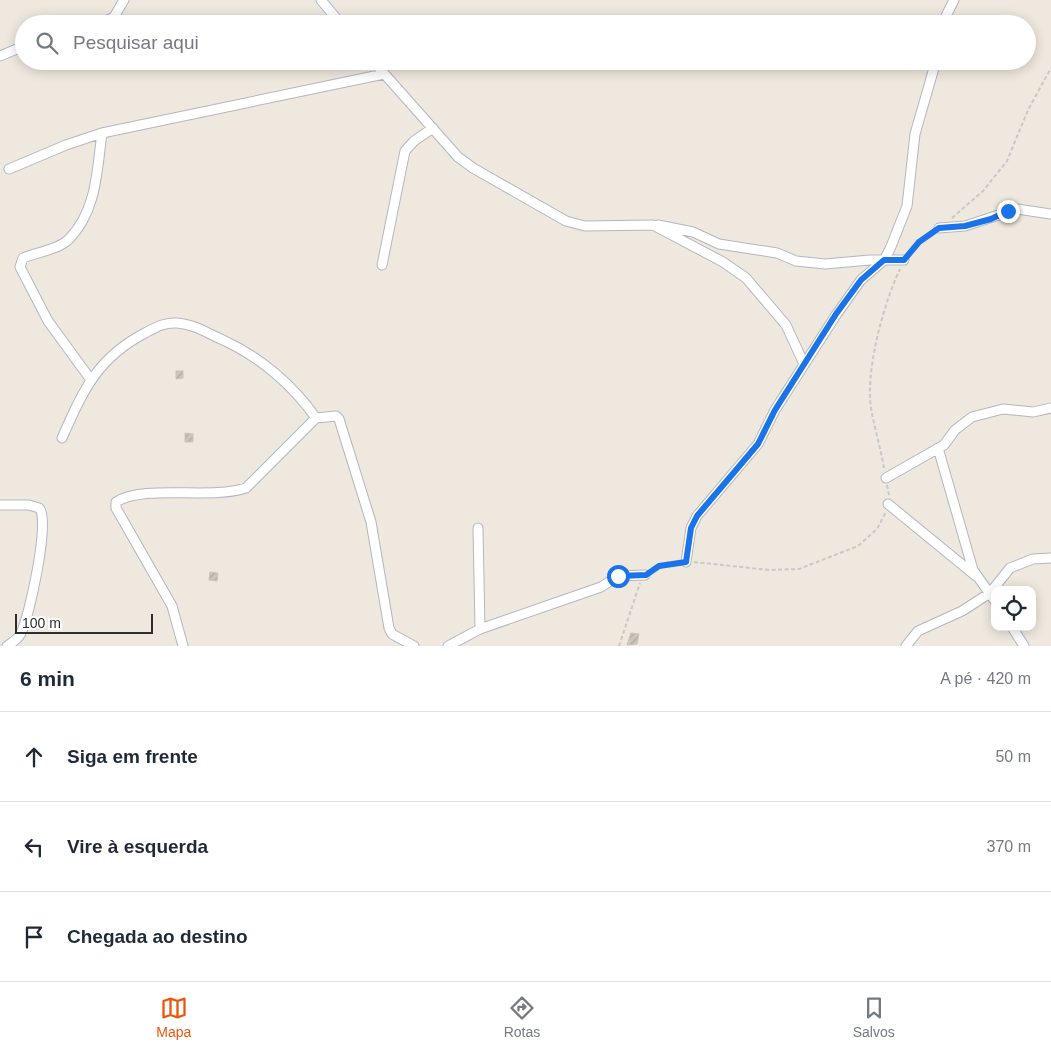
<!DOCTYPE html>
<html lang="pt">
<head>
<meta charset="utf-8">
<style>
  :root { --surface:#fff; --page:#f6f6f7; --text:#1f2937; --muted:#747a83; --line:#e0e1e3; --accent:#ea580c }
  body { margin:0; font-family:Arial,sans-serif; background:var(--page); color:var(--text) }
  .controls { position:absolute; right:15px; bottom:15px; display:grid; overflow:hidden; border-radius:10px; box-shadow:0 2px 12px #0003 }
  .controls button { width:45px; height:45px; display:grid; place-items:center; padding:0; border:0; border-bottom:1px solid var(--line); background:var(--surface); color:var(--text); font:25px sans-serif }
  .scale { position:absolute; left:15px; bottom:12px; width:138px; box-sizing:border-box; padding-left:5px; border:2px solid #2d2d2d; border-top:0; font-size:14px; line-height:18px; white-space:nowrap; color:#2d2d2d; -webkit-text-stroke:4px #fff; paint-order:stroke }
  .stop { position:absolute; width:15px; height:15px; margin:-11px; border:4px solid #1a73e8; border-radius:50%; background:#fff }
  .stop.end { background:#1a73e8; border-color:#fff; box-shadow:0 1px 5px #0008 }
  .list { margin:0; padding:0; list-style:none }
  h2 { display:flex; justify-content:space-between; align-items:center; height:65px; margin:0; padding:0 20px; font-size:21px }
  h2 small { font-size:16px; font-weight:400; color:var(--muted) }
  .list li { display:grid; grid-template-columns:32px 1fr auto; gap:15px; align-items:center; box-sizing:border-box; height:90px; padding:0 20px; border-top:1px solid var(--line) }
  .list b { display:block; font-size:19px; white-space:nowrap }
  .list em { font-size:16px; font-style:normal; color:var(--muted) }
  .icon { flex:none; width:28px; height:28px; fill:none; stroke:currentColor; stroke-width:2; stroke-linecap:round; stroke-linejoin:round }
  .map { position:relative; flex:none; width:1051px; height:646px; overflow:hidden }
  .search { position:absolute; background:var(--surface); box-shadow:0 2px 12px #0003; left:15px; right:15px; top:15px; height:55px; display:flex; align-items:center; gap:12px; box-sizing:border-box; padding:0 18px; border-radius:28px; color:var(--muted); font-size:19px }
  .sheet { height:335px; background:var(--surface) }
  nav { display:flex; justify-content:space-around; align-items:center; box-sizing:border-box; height:70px; border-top:1px solid var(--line); background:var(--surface); font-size:14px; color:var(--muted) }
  nav a { display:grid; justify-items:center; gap:2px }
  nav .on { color:var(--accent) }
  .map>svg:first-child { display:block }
  .building { fill:url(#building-hatch); stroke:#cbc4b8 }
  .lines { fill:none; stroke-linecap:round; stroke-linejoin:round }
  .minor-casing { stroke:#b3b6c1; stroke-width:11 }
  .path { stroke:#c8c8c8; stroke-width:2; stroke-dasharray:4 2.5; stroke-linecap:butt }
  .minor { stroke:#fff; stroke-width:9 }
  .route { stroke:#1a73e8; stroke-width:6 }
</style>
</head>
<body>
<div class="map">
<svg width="1051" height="646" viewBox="0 0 1051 646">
  <defs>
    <pattern id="building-hatch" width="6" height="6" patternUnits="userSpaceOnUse" patternTransform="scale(1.25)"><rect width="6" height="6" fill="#cbc6bd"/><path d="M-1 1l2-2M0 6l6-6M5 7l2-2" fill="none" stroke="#afaaa3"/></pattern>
  </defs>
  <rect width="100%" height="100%" fill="#efe8df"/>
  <path class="building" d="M176,371H183V378L176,379Z
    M185,433L193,434V442H185Z
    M210,572L218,573L217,581L209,580Z
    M631,633L639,634L637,644L627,645Z"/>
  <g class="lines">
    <defs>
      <path id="minor" d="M321,0L341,24
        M99,24L114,17L124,0
        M942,24L954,0
        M0,56L24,46
        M373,61L458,157L473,168L566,221L585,226L653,225L723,262L746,278L786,325L804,364
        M9,169L66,145L102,133L384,74
        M658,225L693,232L719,244L777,253L796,261L825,264L870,260H904
        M939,228L965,226L1017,209L1051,214
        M382,265L405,151L414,141L433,128
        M91,380L48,321L20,267L23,258C37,252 58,250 69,239C97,211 97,169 102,133
        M316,418L336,416L339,419L371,522L389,628L392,634L414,646
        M62,438C83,391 97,358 145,333C156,327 165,322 177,323C194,324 209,334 223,340C260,357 293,385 316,418L246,488C210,500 145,484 116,502V508L172,606L183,646
        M938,448L973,570L995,601
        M886,478L944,445L955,430L972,417L1003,409L1033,412L1051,408
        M888,504L976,576
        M0,505H29L39,508C51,518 29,618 21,633C18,639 12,643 7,646
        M478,528L480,629
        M686,562L691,528L697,516L758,444L775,410L836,315L861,280L884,260L890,249L907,206L915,134L936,61
        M1012,627L1024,646
        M448,646L480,629L601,587L618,576L645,575
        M906,646L918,631L962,611L990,593L1010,568L1033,559L1051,558"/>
    </defs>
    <use href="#minor" class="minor-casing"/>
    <path class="path" d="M952,218L983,191L1007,161L1028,110L1051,68
      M908,254L919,242L933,233
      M884,468C881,448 870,414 870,396C869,359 884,303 900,269
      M887,485L889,495
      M694,562L769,570L799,569L858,546L877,529L886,512
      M651,570L677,563
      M619,646L640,583"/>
    <use href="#minor" class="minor"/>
  </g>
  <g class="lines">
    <path class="route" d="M618,576L646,575L659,566L686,562L691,528L697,516L758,444L775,410L836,314L861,280L884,260H904L919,242L939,228L965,226L991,219L1008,211"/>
  </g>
</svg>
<div class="controls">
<button><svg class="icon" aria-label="locate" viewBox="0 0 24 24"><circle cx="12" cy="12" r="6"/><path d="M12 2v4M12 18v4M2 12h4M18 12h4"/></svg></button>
</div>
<div class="scale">100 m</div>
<div class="stop" style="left:618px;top:576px"></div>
<div class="stop end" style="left:1008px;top:211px"></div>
<div class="search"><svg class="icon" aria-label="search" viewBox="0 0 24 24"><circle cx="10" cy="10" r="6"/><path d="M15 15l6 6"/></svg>Pesquisar aqui</div>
</div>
<section class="sheet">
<h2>6 min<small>A pé · 420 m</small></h2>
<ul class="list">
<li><svg class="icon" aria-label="ahead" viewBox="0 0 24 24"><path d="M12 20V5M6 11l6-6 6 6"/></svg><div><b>Siga em frente</b></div><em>50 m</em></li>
<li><svg class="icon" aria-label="left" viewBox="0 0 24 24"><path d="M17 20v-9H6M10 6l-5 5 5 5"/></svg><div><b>Vire à esquerda</b></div><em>370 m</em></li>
<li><svg class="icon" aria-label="arrive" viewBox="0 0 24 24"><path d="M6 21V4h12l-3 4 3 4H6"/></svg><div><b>Chegada ao destino</b></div></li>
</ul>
</section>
<nav>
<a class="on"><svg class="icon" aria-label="map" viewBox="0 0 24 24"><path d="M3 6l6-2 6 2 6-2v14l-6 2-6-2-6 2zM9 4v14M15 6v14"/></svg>Mapa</a>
<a><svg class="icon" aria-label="directions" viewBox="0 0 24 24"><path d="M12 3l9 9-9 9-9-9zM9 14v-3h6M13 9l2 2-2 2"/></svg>Rotas</a>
<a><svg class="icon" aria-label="saved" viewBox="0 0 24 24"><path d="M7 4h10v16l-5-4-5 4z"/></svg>Salvos</a>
</nav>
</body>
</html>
